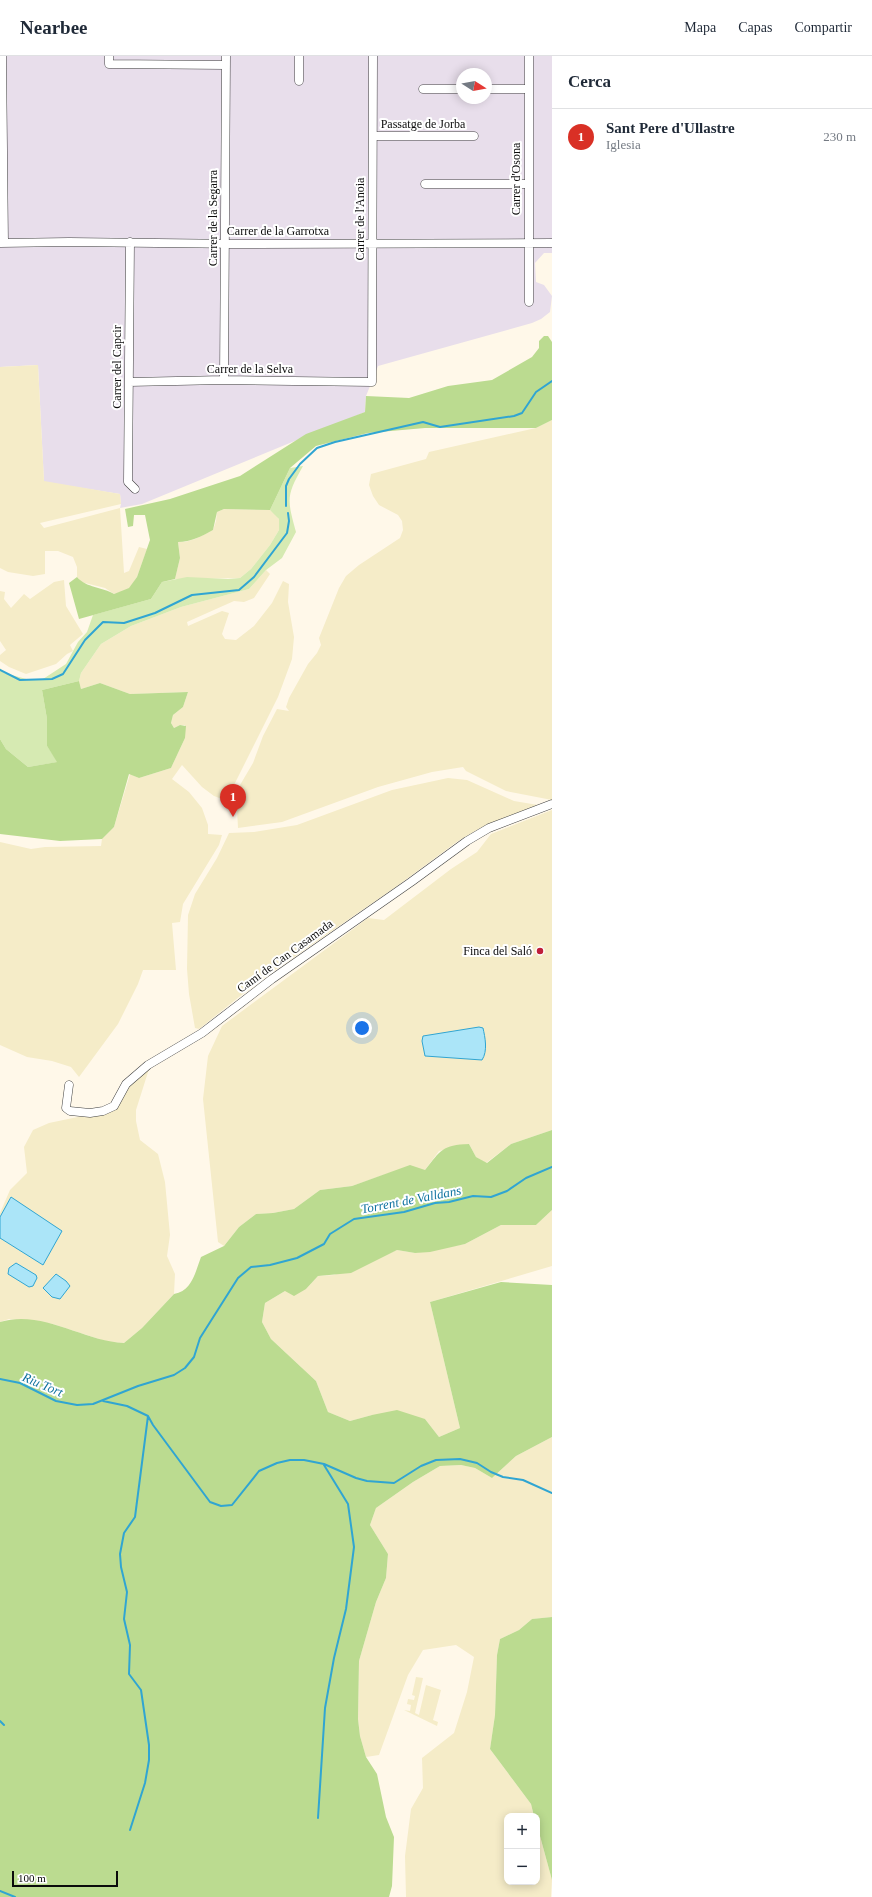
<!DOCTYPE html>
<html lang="es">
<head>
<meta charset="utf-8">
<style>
  :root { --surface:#fff; --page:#f2f2f3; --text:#1f2937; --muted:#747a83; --line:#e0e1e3; --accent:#d93025 }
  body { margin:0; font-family:"Times New Roman",serif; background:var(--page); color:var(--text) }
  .controls { position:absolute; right:12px; bottom:12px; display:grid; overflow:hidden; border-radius:8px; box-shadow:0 2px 10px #0003 }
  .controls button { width:36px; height:36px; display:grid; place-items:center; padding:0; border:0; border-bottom:1px solid var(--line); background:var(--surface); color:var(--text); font:20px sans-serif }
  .compass { position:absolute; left:456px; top:12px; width:36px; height:36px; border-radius:50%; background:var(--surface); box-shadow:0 2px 10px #0003; rotate:101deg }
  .scale { position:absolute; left:12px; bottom:10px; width:106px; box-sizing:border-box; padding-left:4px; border:2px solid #0b0b0b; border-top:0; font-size:11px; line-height:14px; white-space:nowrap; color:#0b0b0b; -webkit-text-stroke:3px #fff; paint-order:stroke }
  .you { position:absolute; left:362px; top:972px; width:14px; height:14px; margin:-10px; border:3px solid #fff; border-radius:50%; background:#1a73e8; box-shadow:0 0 0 6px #1a73e833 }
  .badge { display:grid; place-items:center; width:26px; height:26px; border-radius:50%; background:var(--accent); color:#fff; font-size:13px; font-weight:700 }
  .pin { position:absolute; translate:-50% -33px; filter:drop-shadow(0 1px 2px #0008) }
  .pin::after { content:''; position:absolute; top:21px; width:14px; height:12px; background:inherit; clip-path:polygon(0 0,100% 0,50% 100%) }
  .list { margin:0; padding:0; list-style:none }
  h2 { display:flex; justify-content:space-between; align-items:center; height:52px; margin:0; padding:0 16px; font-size:17px }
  h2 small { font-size:13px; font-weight:400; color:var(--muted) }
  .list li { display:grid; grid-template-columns:26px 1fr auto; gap:12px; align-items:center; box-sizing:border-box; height:56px; padding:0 16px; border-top:1px solid var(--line) }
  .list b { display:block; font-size:15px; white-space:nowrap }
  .list p { margin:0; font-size:13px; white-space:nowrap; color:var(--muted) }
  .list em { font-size:13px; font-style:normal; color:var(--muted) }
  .map { position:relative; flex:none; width:552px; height:1841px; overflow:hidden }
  header { display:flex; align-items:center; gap:24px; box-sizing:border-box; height:56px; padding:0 20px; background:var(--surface); border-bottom:1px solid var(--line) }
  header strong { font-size:19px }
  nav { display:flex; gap:22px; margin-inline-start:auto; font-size:14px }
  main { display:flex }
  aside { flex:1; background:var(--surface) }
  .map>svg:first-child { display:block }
  .industrial { fill:#e8deeb; fill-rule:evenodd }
  .farmland { fill:#f5ecc8 }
  .green { fill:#d6eab2 }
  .forest { fill:#bbdb90 }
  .water { fill:#abe5f8; stroke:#30a5d2 }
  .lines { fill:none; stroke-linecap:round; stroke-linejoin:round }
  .stream { stroke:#30a5d2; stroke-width:2 }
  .street-casing { stroke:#3e3e3e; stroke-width:9 }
  .street { stroke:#fff; stroke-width:8 }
  .poi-dot { fill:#bf1e39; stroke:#fff; stroke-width:1.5 }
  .labels { text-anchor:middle; stroke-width:4; stroke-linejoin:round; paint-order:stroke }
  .street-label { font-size:12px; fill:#0b0b0b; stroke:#fff }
  .poi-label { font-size:12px; fill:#0b0b0b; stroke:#fff; text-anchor:end }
  .water-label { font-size:13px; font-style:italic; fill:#1173a0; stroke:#fff }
</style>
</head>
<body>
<header>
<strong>Nearbee</strong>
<nav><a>Mapa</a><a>Capas</a><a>Compartir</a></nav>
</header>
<main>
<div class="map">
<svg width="552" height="1841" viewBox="0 0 552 1841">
  <rect width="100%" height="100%" fill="#fff8e9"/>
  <path class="industrial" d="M0,0H552V197H544L535,207L536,226L544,229L552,240L550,256L541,263L532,267L378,310L366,340L365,356L142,448L120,452L121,448L120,438L44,426L38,309L0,311ZM462,18H486V42H462Z"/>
  <path class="farmland" d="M38,309L44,425L120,438L121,448L40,467L44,472L120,452L124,517L129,515L139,491L147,493L137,521L130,532L121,536L114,538L105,532L81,526L77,521V511L73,501L58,495H45V518L33,520L8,516L0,512V311Z
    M552,364V744L506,735L466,715L463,711L432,716L378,731L282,766L238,772L237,753L228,754L230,746L253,707L263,680L277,653L289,655L286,651L289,642L308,608L317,597L321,589L319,582L339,532L346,520L359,509L400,482L403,474L402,465L398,459L379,449L373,440L369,429L371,418L426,403L429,396L536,372Z
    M224,453L270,454L275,458L279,463V474L270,489L251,513L240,522L175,523L180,502L178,486H185L195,483L213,474L216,465L217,456Z
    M266,514L270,518L254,542L244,546L234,545L187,566L188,570L222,555L229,557L222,578L225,583L236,584L254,570L272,547L283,525L289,528L288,546L294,581L292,603L278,641L234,729L226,741L222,743L214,740L202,731L182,709L172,723L189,736L202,752L208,769V778L222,779L219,789L183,848L180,866L172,867L176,914H143L138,928L118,968L79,1021L71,1011L52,1005L27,1001L0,989V786L31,793L45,791L101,790L102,783L114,771L130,718L139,722L171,712L185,682V669H180L174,672L171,667L173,659L183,651L188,636L130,638L100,627L81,633L79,625L81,617L101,588L131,570L181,551L249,533Z
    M64,524L66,550L83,578L70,589L73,595L67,598L56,608L26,618L9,611L0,605V599L6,594L0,585V535L5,536L4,543L11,552L24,538L30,543L54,526Z
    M448,722L467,724L514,745L538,749L480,772L458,785L397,830L259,925L199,973L195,972L189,938L187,913L188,859L195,838L217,802L229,777L254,776L297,769L392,734Z
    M552,754V1074L511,1088L486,1107L476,1101L469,1088L439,1095L425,1114L389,1117L352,1130L320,1134L294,1153L273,1157L256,1158L239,1171L224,1190L218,1186L203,1043L208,1000L222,970L368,862L384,864L451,813L477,796L491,778Z
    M149,1013L136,1054V1065L140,1084L158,1098L165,1126L170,1179L167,1200L175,1218L174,1238L142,1272L124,1287L108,1286L53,1268L9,1263L0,1266V1157L10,1134L27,1117L24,1091L33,1074L49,1067L116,1053L122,1040L134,1025Z
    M552,1154V1210L430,1246L460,1372L439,1381L425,1363L372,1359L350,1365L328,1356L316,1325L271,1283L262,1266L265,1247L285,1235L306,1233L318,1220L334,1219L397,1194L415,1197L465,1188L501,1169H536Z
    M552,1381V1561L532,1563L519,1574L500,1583L497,1599L495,1659L490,1693L531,1748L534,1760H507V1826H537V1769L552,1824L551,1841H406L405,1800L411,1753L423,1732L422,1702L454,1677L467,1636L474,1601L456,1589L423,1594L408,1619L379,1699L366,1701L360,1680L358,1663L359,1605L376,1546L386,1522L388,1498L370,1469L376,1452L413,1426L440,1410L461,1409L475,1412L492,1422L516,1400Z
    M416,1621L423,1622L415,1657L419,1659L426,1629L441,1634L433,1664L438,1666L437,1670L404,1654L410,1655L411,1649L407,1648L408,1643L414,1644L415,1640L412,1639Z"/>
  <path class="green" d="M303,410C286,440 287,443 296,476L282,502L266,514L249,533L181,551L131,570L101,588L81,617L79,625L42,634L47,663V690L58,706L28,711L6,693L0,683V612L4,617L30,624L43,623L66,608L78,586L87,576L93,559L151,543L162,526L187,521L228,523L240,522L251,513L270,489L279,474V463L270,454L290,412Z"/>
  <path class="forest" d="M544,280H548L552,286V364L536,372H425L368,377L316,390L290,412L270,454L224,453L217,456L213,474C202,480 191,486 178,486L180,502L175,523L162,526L151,543L79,563L69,527L77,521C86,532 103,531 114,538L129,532L137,521L150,484L145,459H134L133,470L128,471L125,453L170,443L240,420L306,378L365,356L366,340L409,342L448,330L492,324L532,301L539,292V285Z
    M79,625L81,633L100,627L130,638L188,636L183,651L173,659L171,667L174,672L180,669L186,670L185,682L171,712L139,722L129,718L114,771L102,783L60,785L0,778V683L6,693L28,711L57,706L47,690V663L42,634Z
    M552,1074V1154L536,1169H501L465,1188L430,1196L415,1197L397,1194L351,1217L318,1220L306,1233L294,1240L285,1235L265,1247L262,1266L271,1283L316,1325L328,1356L350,1365L372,1359L397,1354L425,1363L439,1381L460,1372L430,1246L501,1226L552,1229V1381L516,1400L492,1422L475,1412L461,1409L440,1410L413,1426L376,1452L370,1469L388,1498L386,1522L376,1546L359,1605L358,1663L360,1680L366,1701L377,1718L386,1761L394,1781L392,1830L389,1841H0V1266C42,1253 83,1285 124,1287L142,1272L174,1238C192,1235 195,1217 201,1201L224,1190L239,1171L256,1158L273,1157L294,1153L320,1134L352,1130L410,1109L425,1114C441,1094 442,1089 469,1088L476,1101L487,1107L511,1088Z
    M552,1561V1824L537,1769V1760H534L531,1748L490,1693L495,1659L497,1599L500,1583L519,1574L532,1563Z"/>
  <path class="water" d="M479,971L483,972C485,981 488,995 482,1004L425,1000L422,985L423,980Z
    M11,1141L62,1175L43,1209L0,1182V1161Z
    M16,1207L36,1219L37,1222L33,1230L29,1231L8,1218L9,1212Z
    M56,1218L66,1225L70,1230L60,1243L52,1241L43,1232Z"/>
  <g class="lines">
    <path class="stream" d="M286,450V430L289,423L300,408L317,392L335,386L423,366L440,371L514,360L522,357L536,336L552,325
      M0,614L20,624L52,623L63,618L85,584L103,566L124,567L155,557L192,539L239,534L254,521L287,477L289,465L288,457
      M0,1323L20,1327L56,1345L77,1349L93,1348L138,1330L174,1319L185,1312L194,1301L200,1282L238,1222L251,1211L270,1209L297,1202L324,1188L330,1178L354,1163L404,1156L435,1147L449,1146L473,1140L491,1141L507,1135L526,1122L552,1111
      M103,1345L127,1350L148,1360L153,1369L210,1446L221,1450L232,1449L259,1415L277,1407L290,1404H304L324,1408L356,1422L367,1425L394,1427L421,1410L436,1404L460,1403L477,1407L491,1416L503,1421L523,1424L552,1437
      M0,1665L4,1669
      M318,1762L325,1652L334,1602L346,1553L354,1491L348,1448L324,1409
      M130,1774L145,1727L149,1704V1689L141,1634L129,1618L130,1589L124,1563L127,1536L121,1511L120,1498L124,1477L135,1461L148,1360
      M0,1835L15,1841"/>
    <defs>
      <path id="street" d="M2,0L4,187
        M109,0V8L226,9
        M529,0V246
        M299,25V0
        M423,33H462
        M486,33H529
        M373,80H474
        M425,128H528
        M130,186L128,426L135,433
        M0,187L69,186L244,188L552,187
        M224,324L226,0
        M129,326L224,324L372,326L373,0
        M69,1029L66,1052L70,1055L90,1057L103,1055L114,1050L126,1028L148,1009L202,977L272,923L411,826L467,785L489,772L552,748"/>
    </defs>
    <use href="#street" class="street-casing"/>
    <use href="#street" class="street"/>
  </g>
  <circle class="poi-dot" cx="540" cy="895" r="4"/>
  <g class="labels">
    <g class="street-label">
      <text x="423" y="72">Passatge de Jorba</text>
      <text transform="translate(516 123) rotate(-90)" y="4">Carrer d'Osona</text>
      <text transform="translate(213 162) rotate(-90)" y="4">Carrer de la Segarra</text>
      <text transform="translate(360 163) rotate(-90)" y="4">Carrer de l'Anoia</text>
      <text x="278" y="179">Carrer de la Garrotxa</text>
      <text transform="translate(117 311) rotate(-90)" y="4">Carrer del Capcir</text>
      <text x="250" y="317">Carrer de la Selva</text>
      <text transform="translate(285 900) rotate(-36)" y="4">Camí de Can Casamada</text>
    </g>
    <g class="poi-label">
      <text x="532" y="899">Finca del Saló</text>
    </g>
    <g class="water-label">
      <text transform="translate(411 1143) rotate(-11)" y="5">Torrent de Valldans</text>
      <text transform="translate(43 1328) rotate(23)" y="5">Riu Tort</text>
    </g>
  </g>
</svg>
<div class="controls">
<button>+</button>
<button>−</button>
</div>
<svg class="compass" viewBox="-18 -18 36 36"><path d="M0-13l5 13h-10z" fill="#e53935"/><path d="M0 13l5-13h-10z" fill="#747a83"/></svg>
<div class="scale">100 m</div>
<div class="you"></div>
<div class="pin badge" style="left:233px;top:761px">1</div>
</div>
<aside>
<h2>Cerca<small></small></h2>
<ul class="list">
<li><span class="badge">1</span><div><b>Sant Pere d'Ullastre</b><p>Iglesia</p></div><em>230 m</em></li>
</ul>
</aside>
</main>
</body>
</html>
